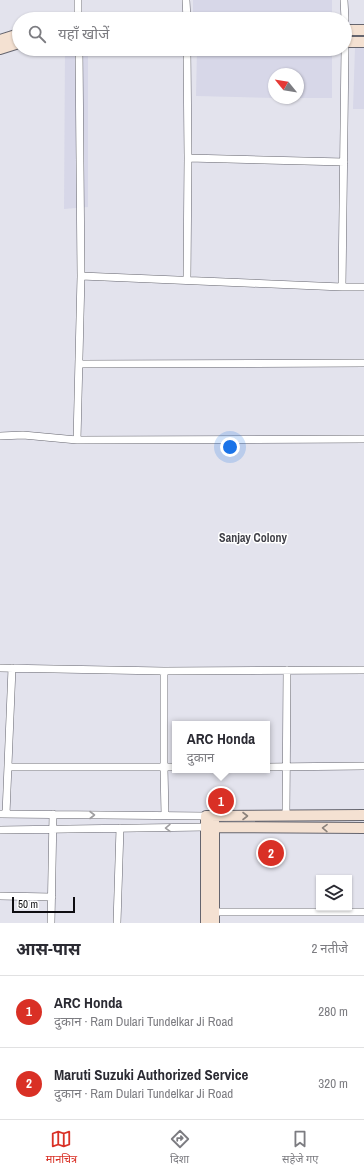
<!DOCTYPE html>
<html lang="hi">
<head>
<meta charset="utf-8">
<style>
  :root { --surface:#fff; --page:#f7f7f7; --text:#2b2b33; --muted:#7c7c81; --line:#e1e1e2; --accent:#d93025 }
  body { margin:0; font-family:"Archivo Narrow","Noto Sans Devanagari",sans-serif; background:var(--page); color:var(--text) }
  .controls { position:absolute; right:12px; bottom:12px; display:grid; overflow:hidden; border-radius:0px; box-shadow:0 1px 3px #0004 }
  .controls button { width:36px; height:36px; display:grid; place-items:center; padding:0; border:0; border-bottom:1px solid var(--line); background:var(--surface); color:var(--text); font:20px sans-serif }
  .compass { position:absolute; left:268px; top:68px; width:36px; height:36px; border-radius:50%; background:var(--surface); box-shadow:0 1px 3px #0004; rotate:300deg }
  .scale { position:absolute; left:12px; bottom:10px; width:63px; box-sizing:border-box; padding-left:4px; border:2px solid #0e0d11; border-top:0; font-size:11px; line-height:14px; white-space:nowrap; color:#0e0d11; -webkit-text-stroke:3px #fff; paint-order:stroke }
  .you { position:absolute; left:230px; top:447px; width:14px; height:14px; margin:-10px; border:3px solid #fff; border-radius:50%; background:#1a73e8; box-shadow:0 0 0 6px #1a73e833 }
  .badge { display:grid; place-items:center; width:26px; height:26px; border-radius:50%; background:var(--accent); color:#fff; font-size:13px; font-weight:700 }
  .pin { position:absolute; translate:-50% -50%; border:2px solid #fff; box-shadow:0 1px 4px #0006 }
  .popup { position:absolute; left:172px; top:721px; width:98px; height:52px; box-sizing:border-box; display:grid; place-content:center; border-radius:0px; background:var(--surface); filter:drop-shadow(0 1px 3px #0005); font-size:13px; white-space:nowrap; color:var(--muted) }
  .popup b { font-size:15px; color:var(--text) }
  .popup::after { content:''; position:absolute; left:50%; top:100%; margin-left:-8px; border:8px solid transparent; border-top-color:var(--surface) }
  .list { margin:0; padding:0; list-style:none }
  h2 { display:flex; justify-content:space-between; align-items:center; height:52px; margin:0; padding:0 16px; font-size:17px }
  h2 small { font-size:13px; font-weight:400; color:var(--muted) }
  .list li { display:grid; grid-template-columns:26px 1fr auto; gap:12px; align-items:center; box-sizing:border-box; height:72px; padding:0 16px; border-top:1px solid var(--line) }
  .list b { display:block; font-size:15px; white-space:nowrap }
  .list p { margin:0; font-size:13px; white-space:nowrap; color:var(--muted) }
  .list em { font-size:13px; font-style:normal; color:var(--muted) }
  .icon { flex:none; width:22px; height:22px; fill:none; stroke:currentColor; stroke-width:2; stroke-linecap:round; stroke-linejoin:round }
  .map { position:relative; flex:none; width:364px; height:923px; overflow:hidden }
  .search { position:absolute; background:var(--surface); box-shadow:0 1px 3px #0004; left:12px; right:12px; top:12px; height:44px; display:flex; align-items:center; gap:10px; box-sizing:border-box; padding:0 14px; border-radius:22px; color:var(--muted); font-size:15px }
  .sheet { height:196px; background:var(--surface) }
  nav { display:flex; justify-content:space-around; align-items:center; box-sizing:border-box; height:56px; border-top:1px solid var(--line); background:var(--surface); font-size:11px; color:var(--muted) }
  nav a { display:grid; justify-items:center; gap:2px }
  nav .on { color:var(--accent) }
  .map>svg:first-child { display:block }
  .built { fill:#d7d7e8 }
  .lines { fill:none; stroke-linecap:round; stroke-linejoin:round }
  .street-casing { stroke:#65656e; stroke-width:8 }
  .secondary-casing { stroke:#65656e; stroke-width:12 }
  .street { stroke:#fff; stroke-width:7 }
  .secondary { stroke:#f4e1d2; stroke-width:10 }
  .oneway { stroke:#9f9ea0 }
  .oneway2 { stroke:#8c827b }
  .labels { text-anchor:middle; stroke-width:3; stroke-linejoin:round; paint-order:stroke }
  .neighbourhood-label { font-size:12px; font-weight:bold; fill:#3f3f47; stroke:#fff }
</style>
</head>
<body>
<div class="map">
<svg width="364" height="923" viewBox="0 0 364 923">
  <rect width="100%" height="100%" fill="#e3e3ed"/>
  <path class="built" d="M193,0H332V19H193Z
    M355,47H364V109H353Z
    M65,49H88V207L64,209Z
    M197,49H332V98H298V74H274V98L196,96Z"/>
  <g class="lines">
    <defs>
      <path id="street" d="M78,0V19
        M186,0L187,19
        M344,0L345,19
        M188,158L344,162
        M81,276L342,287H364
        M187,280L188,158L187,49
        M342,287L345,49
        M80,364L364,363
        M0,436L23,435L77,440L364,439
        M77,440L81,276L79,49
        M0,668L164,671L364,670
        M164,671V767L165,815
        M8,767H175
        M267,767L364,766
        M0,814L206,816
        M6,814L12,668
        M286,816L287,670
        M0,830L207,827
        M0,896L52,897
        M214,912H364
        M51,923L53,814
        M117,923L120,828"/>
      <path id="secondary" d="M345,30H364
        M0,40L19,34
        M345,42H364
        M0,49L19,43
        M214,820V923
        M207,827L364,828
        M206,923V816L364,815"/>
    </defs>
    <use href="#street" class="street-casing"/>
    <use href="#secondary" class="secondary-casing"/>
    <use href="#street" class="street"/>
    <use href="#secondary" class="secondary"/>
  </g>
  <defs><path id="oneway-chevron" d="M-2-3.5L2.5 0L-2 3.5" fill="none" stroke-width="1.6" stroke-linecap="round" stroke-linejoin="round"/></defs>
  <g class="oneway">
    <use href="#oneway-chevron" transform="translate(92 815)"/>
    <use href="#oneway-chevron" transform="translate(168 828) rotate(179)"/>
  </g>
  <g class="oneway2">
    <use href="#oneway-chevron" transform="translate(245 816)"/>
    <use href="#oneway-chevron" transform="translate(325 828) rotate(-179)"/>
  </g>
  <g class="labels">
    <g class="neighbourhood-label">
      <text x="253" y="542">Sanjay Colony</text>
    </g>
  </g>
</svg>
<div class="controls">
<button><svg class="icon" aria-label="layers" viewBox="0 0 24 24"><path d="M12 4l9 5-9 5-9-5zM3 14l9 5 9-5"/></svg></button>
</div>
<svg class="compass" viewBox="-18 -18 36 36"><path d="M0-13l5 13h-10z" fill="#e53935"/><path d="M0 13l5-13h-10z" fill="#7c7c81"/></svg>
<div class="scale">50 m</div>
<div class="you"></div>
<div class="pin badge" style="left:221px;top:801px">1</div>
<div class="popup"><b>ARC Honda</b>दुकान</div>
<div class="pin badge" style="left:271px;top:853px">2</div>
<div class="search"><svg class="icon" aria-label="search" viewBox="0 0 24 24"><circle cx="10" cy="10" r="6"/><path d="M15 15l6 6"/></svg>यहाँ खोजें</div>
</div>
<section class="sheet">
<h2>आस-पास<small>2 नतीजे</small></h2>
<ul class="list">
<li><span class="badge">1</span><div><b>ARC Honda</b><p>दुकान · Ram Dulari Tundelkar Ji Road</p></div><em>280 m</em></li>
<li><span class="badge">2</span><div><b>Maruti Suzuki Authorized Service</b><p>दुकान · Ram Dulari Tundelkar Ji Road</p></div><em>320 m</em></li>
</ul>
</section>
<nav>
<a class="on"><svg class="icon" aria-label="map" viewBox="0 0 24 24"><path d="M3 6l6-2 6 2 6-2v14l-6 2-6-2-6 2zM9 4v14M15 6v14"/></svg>मानचित्र</a>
<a><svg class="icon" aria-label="directions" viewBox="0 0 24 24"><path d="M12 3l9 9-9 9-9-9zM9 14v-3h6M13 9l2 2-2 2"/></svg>दिशा</a>
<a><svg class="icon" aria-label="saved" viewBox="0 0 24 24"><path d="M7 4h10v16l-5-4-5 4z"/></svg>सहेजे गए</a>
</nav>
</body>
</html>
